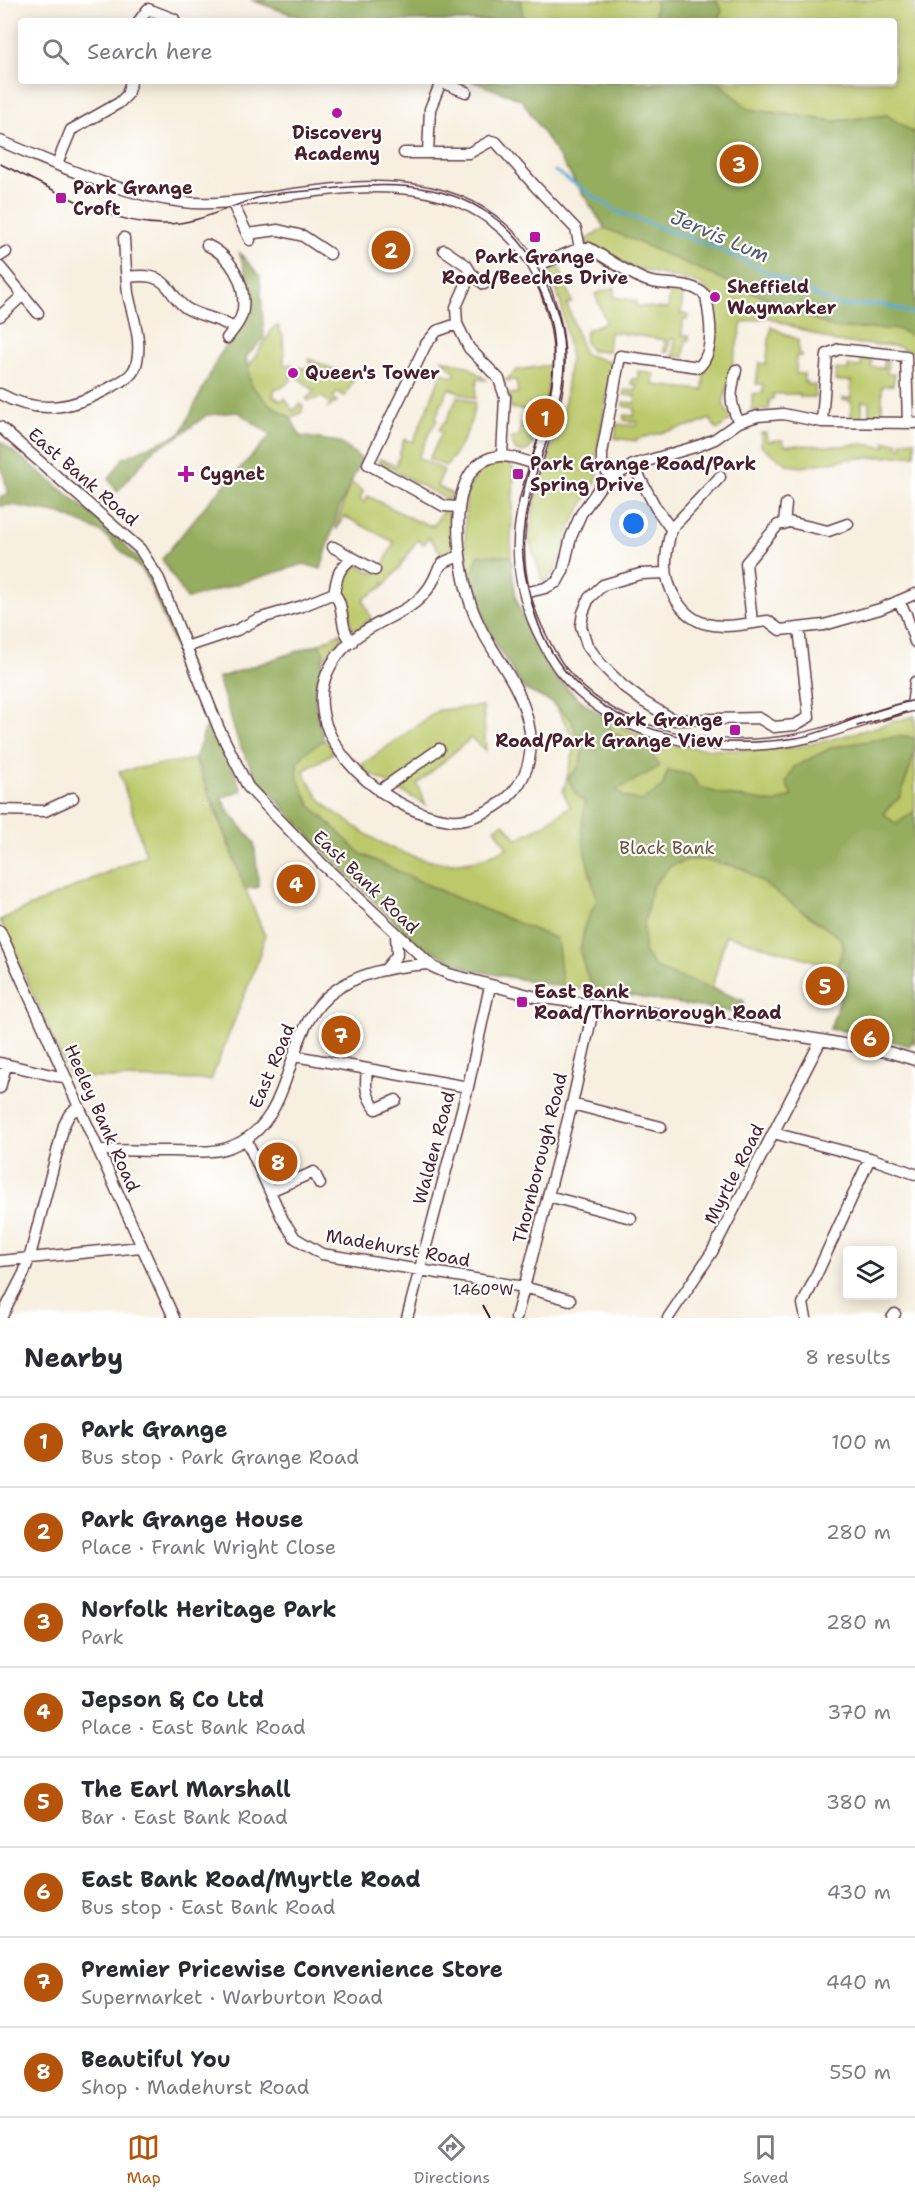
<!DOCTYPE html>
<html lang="en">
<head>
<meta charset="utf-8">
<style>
  :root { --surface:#fff; --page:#f2f2f3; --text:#2b2b33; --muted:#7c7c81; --line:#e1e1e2; --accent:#b45309 }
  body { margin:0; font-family:"Shantell Sans",sans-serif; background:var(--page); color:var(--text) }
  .controls { position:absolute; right:18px; bottom:18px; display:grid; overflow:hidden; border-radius:6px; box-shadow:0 3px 15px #0003 }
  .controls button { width:54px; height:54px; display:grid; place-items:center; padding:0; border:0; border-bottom:2px solid var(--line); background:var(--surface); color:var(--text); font:30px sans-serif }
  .you { position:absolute; left:634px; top:524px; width:21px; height:21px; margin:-15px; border:4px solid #fff; border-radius:50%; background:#1a73e8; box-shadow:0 0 0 9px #1a73e833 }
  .badge { display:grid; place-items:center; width:39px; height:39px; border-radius:50%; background:var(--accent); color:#fff; font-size:20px; font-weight:700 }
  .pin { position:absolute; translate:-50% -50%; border:3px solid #fff; box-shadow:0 2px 6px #0006 }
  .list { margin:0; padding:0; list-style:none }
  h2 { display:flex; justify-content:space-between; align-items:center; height:78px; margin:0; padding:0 24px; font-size:26px }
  h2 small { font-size:20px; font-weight:400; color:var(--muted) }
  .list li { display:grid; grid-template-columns:39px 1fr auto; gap:18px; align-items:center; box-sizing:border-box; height:90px; padding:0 24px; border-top:2px solid var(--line) }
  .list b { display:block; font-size:22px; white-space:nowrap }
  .list p { margin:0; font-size:20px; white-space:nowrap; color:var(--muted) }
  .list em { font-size:20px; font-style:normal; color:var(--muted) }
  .icon { flex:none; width:33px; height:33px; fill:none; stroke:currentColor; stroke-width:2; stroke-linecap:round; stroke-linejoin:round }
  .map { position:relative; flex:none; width:915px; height:1318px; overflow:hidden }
  .search { position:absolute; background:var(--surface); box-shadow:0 3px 15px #0003; left:18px; right:18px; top:18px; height:66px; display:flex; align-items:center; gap:15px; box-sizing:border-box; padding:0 21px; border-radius:6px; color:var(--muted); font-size:22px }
  .sheet { height:798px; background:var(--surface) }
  nav { display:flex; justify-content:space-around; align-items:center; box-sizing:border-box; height:84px; border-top:2px solid var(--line); background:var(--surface); font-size:16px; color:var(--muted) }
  nav a { display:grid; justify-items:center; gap:3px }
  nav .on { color:var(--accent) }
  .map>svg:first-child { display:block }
  .green { fill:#bcc96b; stroke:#83744b; stroke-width:1.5 }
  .forest { fill:#95ad5f; stroke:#706645; stroke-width:1.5 }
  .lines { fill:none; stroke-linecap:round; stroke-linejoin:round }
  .stream { stroke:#5cacd6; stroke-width:3 }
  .minor-casing { stroke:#643e46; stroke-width:13 }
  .minor { stroke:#fff; stroke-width:10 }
  .tram { stroke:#4a1f2b; stroke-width:1.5 }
  .ticks { fill:none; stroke:#4a1f2b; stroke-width:2 }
  .poi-dot { fill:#b5179e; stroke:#fff; stroke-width:2 }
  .labels { text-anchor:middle; stroke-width:4.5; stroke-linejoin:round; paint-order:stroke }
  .poi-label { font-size:18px; font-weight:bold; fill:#4a1f2b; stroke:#fff; text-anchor:start }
  .street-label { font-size:18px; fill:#4a1f2b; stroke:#fff }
  .park-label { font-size:18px; fill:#6c523e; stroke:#fff }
  .water-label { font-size:20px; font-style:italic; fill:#51576f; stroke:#fff }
  .ticks-label { font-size:15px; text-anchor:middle; fill:#4a1f2b; stroke:#fff; stroke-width:4.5; stroke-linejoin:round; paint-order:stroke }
</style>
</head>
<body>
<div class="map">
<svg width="915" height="1318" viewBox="0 0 915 1318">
  <rect width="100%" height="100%" fill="#fff"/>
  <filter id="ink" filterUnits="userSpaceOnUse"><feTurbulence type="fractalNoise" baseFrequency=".0167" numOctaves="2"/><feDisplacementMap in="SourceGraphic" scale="12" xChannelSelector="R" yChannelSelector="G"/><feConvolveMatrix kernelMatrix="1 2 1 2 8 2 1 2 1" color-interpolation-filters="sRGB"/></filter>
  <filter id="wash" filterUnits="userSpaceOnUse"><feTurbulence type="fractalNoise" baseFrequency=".008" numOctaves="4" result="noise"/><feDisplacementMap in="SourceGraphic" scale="24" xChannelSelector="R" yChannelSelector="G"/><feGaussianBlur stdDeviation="1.35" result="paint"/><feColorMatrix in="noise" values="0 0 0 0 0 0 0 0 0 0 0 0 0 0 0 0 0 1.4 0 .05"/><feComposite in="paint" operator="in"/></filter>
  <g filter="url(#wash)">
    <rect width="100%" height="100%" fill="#f7efdf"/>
    <path class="green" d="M251,0H915V352L896,346L836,342L767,317L742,323L723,404L731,419L717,430L710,419L693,426L692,425L636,439V441L615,438L617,424L637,426V422L624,420V415L634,416L635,408L623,406V402L635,403L636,396L624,395V390L636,391L637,385L631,384L632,379H638V371L654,374L653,385L703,390L704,375L717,327L709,293L700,284L631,267L584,241L605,228L522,100L472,81H894V21H309Z
      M559,267L572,302L567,304L584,354L613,363L594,467L599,475L571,526L555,571L543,583L529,540L534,506L565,402L570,358L561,304L549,268Z
      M615,287L614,297L636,301V306L668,309L670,292L683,293L681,314L688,315L687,320H683L682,335L689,336V340H686L684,357L673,356L675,339H670L668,352H664L665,340L614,332H610L608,351H591L585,342L586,330L606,322L595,294Z
      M279,326V331L283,335L284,365L292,364L291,380L281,388L275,389L273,396L281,401L285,398L293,411L300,404L303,406L302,412L291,418L270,405L251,386L248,368L274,327Z
      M771,327L798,340L799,354L803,356H796V374H804V382H808V385H815V397H800V394H773V399L769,400V409L752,411V394L763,393V384H756L759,363L766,364Z
      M862,358L872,360L871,367L884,368V361H888L887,374H895L893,385L882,386V417H869V402L862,401V417L851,418V401L843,400V398H851V381H835L836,369L848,370V366L861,367Z
      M309,359L354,378L346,395L343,396L338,392L333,397L337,402L327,408L331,404L322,397L308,401L306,399L315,391L294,375L295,368H309Z
      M442,359L469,367L486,380L477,379L475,399L449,388L435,419L437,420L433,427H432L418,458L444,470L437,486L452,494L451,499L448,500L378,462L380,459L396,466L404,439L413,442L442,373L453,377L456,374Z
      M551,365L546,401L542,400L530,441L534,442C529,450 526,454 516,451L510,439L519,436L524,410L511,408L509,394L518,393L516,380L505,381L517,370Z
      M458,396L475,403C471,428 462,446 446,466L429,459L442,432L439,430L443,423H445Z
      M761,433H766L767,441L783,440L784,445L841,446L863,444L885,447V442H898V447H902V441L915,440V455L847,459L802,467L788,465L761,446Z
      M509,463L514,470C513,512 507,556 516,597C533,669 590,722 660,741C691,750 728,751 760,749C771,748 784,749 796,747C836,740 876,726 915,716V1043L868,1034L830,1029L849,971L726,935L712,988L744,1001L743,1014L595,990L563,987L472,970L417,944L329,857L256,777L239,743L218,678L319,644L340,633L342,637L322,662L324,663C310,690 315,713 323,740L329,744L333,753L303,771C309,781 315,794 323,802C329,810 340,816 349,822C382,847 429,870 472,861C484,859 496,853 507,848L495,828L504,823L517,839L544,825L570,806L563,792L576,743L558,710L551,702L524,689L486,623L468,577L465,538L466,496L475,477L489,464Z
      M350,482L363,491L360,499L364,502L368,496L418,522L420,521L430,526L431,524L433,527L442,512L452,513L455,550L446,559L429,537L424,544L417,540L404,561L403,560L401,563L402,565L386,584L383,583L384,586L363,599L371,619L358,629L351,628L349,603L342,592L345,577L357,565L374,573L383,565L394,542L344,516L337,529L336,527Z
      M483,706L486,751L471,738L417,784L426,805L359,767L439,710Z
      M195,759C219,818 240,878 265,936L257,963L211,1080L70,1077L0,920L146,855L119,771Z"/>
    <path class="forest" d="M254,0H520L524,21H310Z
      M656,0H715L722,10L719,21H654Z
      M472,81H635L653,86L658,81H717L749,109L834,121L887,115L915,134V337L897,329L834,328L605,228L522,100Z
      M239,252L260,276L264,338L246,357L251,386L270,405L291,418L300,436L339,442L362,459L339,508L321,569L304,564L187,599L162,559L206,505L271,435L238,412L207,415L173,440L155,448L117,492L109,479L123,458L181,433L219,356L247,316V276Z
      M0,441C49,479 105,521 145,567L242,790L221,798L230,813L254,842L259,887L245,889L224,829L195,759L207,723L145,573L101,532L61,514L12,505L0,506V497L9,494L3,473L0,469Z
      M478,555L511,556L516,599L530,635L545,663L558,680L573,695L601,715L615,733L649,749L659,767L616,790L625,797L642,801L662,787L668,770L690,775L699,787L721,794L775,803L792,796L786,782L794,767L833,747L886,738L907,736L915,739V752L900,797L883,813L896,824L915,811V1037L909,1046L868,1034L830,1029L849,972L836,968L844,948L840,938L742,868L704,860H687L670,866L652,887L644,925V951L655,968L744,1001L743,1014L595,990L586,973L580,951L585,924L597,900L585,853L582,829L585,802L575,793L568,778L578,768L583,751L571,719L551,702L524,689L496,645L468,577L473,571Z
      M319,644L324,653L321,663H324C310,690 315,713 324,740L306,752L297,763L298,780L311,806L361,854L452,896L557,939L563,987L472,970L417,944L329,857L256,777L239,743L218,678Z"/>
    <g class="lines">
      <path class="stream" d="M555,171L618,212L719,249L839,306L881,304L915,314"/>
    </g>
  </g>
  <g filter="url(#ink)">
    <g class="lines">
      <defs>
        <path id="minor" d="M139,21L148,9L174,19
          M441,82L466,92
          M0,141C59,165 120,195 183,202C213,206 244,200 273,197C351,186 441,172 504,230C551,272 570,347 553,408C543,448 525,486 520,528C516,562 523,598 537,629C544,643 551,658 561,671C609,733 700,752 775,743C823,738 868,717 915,705
          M404,153H469L491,141L496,142L535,186L576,229L580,248
          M428,153L430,109L441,82L439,81
          M57,164L71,130L119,103L127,95L131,81
          M232,202L250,240
          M247,234L278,230L303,236L330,254
          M207,245C231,256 246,283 243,309C242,320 234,329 227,338
          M444,250L466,265L471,273L456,307L457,324L469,348L499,379L505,397L502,456
          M0,256L6,252
          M0,267L38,313
          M534,267L580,248H589C605,257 632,276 648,281C668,287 690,280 706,296C710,318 716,350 699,367L620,356L602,453V465L611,478
          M471,273L484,284
          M127,277C144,275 159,274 170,290C175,297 179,303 186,308C201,317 219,318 234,328
          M0,316L23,295
          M457,324L437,331L426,344L368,464L444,506L458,507
          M736,370C731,391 728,402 739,422
          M0,394C40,416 75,408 113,386C124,380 135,375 137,361C142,338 132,315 128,293C126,275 125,256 124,238
          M822,422L827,354L839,349L906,356L908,423
          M0,427L140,549L159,579L219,729L248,787L323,865L433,967L449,974L536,997L667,1015L821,1040L892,1053L915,1060
          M633,465L656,508L671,529C669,540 666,551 666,562C665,587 681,618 707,624C726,629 749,623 768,621L780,630L824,625L880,609L915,594
          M784,524L786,504
          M671,529L720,477
          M333,547L375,570
          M460,556C455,558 448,560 443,563C438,567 437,573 434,579C429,590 418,602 407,608C385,621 360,630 343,649C277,721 379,812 450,820C469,822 493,810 507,798C526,781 533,757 530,732C522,677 485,651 470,602C458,565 441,462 500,456C511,455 524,461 535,464
          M666,573L640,574L603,585L589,598L583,613L581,626L587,645L600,663L623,686L644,702L674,720L759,718L774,727L795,725L809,717L799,628
          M334,593C346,607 338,627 352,642
          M334,593C338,574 337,571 352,558
          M525,593L545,588L557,582L563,571L571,537L581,514L602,484L633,465L698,446L715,439L739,422L758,416L783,414L822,422L915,423
          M898,601L906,614L915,642
          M752,623L746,563L778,525L789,522L828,531L848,524
          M186,647L237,630L258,619L302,606L334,593
          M912,706L915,682
          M379,791L439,749
          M0,810L45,811L73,798
          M0,931L174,1318
          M385,970L397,955L396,934
          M295,1056L468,1087
          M0,1063L56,1076L65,1077
          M367,1070C365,1086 365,1095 376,1109L396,1100
          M0,1088L6,1065
          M572,1104L661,1127
          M773,1133L870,1158L915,1174
          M246,1139L283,1220L295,1238L322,1254L524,1287L570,1300
          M98,1150C122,1150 147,1151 171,1151C191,1151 212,1154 230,1147C293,1124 282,1048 320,1004C346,974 391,966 429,964
          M270,1191L314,1172L320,1184
          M548,1196L631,1218
          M0,1261L141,1247
          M1,1318L24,1273L31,1252L64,1125L69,1115L78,1106
          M407,1318L468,1087L490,986
          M516,1318L572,1104L594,1006
          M668,1318L712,1252L821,1040
          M806,1318L803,1304L870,1158
          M892,1318L895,1314"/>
      </defs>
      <use href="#minor" class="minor-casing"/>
      <use href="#minor" class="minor"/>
      <path class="tram" d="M0,164C52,187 103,223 162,224C201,225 232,203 269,195C284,192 301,192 317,190C377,184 440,178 492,216C517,234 534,258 547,286C594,384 531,443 523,535C521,559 526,581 532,604C563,724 687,755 796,738C821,734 844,722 868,714C883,708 899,704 915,700
        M522,498C538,424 575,361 538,286
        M857,726L906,712"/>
    </g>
  </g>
  <path class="ticks" d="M483,1305L490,1318"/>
  <g class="poi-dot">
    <circle cx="337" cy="113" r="6"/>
    <rect x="55" y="192" width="12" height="12" rx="3"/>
    <rect x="529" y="231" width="12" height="12" rx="3"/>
    <circle cx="715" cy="297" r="6"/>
    <circle cx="293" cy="373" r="6"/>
    <path d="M183 465h6v6h6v6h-6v6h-6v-6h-6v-6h6z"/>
    <rect x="512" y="468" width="12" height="12" rx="3"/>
    <rect x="729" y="724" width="12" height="12" rx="3"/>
    <rect x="516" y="996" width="12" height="12" rx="3"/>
  </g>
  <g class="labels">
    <g class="poi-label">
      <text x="337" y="139" text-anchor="middle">Discovery<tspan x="337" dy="21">Academy</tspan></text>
      <text x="73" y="194">Park Grange<tspan x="73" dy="21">Croft</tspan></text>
      <text x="535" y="263" text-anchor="middle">Park Grange<tspan x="535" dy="21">Road/Beeches Drive</tspan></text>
      <text x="727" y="293">Sheffield<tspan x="727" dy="21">Waymarker</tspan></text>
      <text x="305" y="379">Queen's Tower</text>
      <text x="530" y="470">Park Grange Road/Park<tspan x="530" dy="21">Spring Drive</tspan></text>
      <text x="200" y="480">Cygnet</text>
      <text x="723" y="726" text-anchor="end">Park Grange<tspan x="723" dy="21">Road/Park Grange View</tspan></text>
      <text x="534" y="998">East Bank<tspan x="534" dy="21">Road/Thornborough Road</tspan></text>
    </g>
    <g class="street-label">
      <text transform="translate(83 477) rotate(41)" y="6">East Bank Road</text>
      <text transform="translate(366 882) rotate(44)" y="6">East Bank Road</text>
      <text transform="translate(272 1066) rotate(-67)" y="6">East Road</text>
      <text transform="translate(102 1118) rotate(66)" y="6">Heeley Bank Road</text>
      <text transform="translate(434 1148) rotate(-75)" y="6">Walden Road</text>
      <text transform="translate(540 1158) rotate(-76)" y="6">Thornborough Road</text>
      <text transform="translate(734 1174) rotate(-63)" y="6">Myrtle Road</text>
      <text transform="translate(398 1248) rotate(10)" y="6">Madehurst Road</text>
    </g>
    <g class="park-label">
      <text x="667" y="854">Black Bank</text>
    </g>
    <g class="water-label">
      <text transform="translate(720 236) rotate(23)" y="7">Jervis Lum</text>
    </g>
  </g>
  <g class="ticks-label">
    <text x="483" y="1295">1.460°W</text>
  </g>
</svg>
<div class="controls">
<button><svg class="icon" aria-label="layers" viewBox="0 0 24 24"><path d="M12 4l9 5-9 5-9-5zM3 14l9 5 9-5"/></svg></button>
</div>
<div class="you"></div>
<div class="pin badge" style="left:545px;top:418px">1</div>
<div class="pin badge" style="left:391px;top:250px">2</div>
<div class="pin badge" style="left:739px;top:164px">3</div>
<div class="pin badge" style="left:296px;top:884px">4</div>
<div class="pin badge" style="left:825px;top:986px">5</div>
<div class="pin badge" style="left:870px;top:1038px">6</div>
<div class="pin badge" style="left:341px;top:1035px">7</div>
<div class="pin badge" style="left:278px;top:1162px">8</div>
<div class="search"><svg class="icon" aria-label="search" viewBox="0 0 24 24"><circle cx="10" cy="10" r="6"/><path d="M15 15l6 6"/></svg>Search here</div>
</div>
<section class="sheet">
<h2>Nearby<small>8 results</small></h2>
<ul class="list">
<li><span class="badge">1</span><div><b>Park Grange</b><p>Bus stop · Park Grange Road</p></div><em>100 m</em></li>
<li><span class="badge">2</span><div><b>Park Grange House</b><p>Place · Frank Wright Close</p></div><em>280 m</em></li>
<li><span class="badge">3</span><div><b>Norfolk Heritage Park</b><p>Park</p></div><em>280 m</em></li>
<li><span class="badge">4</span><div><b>Jepson &amp; Co Ltd</b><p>Place · East Bank Road</p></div><em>370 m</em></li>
<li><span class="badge">5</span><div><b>The Earl Marshall</b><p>Bar · East Bank Road</p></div><em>380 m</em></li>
<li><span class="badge">6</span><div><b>East Bank Road/Myrtle Road</b><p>Bus stop · East Bank Road</p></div><em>430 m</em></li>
<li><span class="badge">7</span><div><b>Premier Pricewise Convenience Store</b><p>Supermarket · Warburton Road</p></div><em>440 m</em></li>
<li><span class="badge">8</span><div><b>Beautiful You</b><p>Shop · Madehurst Road</p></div><em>550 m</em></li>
</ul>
</section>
<nav>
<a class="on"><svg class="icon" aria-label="map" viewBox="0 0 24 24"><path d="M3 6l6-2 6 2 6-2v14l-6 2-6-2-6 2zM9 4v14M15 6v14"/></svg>Map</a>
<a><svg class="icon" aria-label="directions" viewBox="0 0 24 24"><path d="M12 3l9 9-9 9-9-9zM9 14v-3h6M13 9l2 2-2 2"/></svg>Directions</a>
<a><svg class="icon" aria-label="saved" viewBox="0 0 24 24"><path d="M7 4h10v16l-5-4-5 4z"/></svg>Saved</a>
</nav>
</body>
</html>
